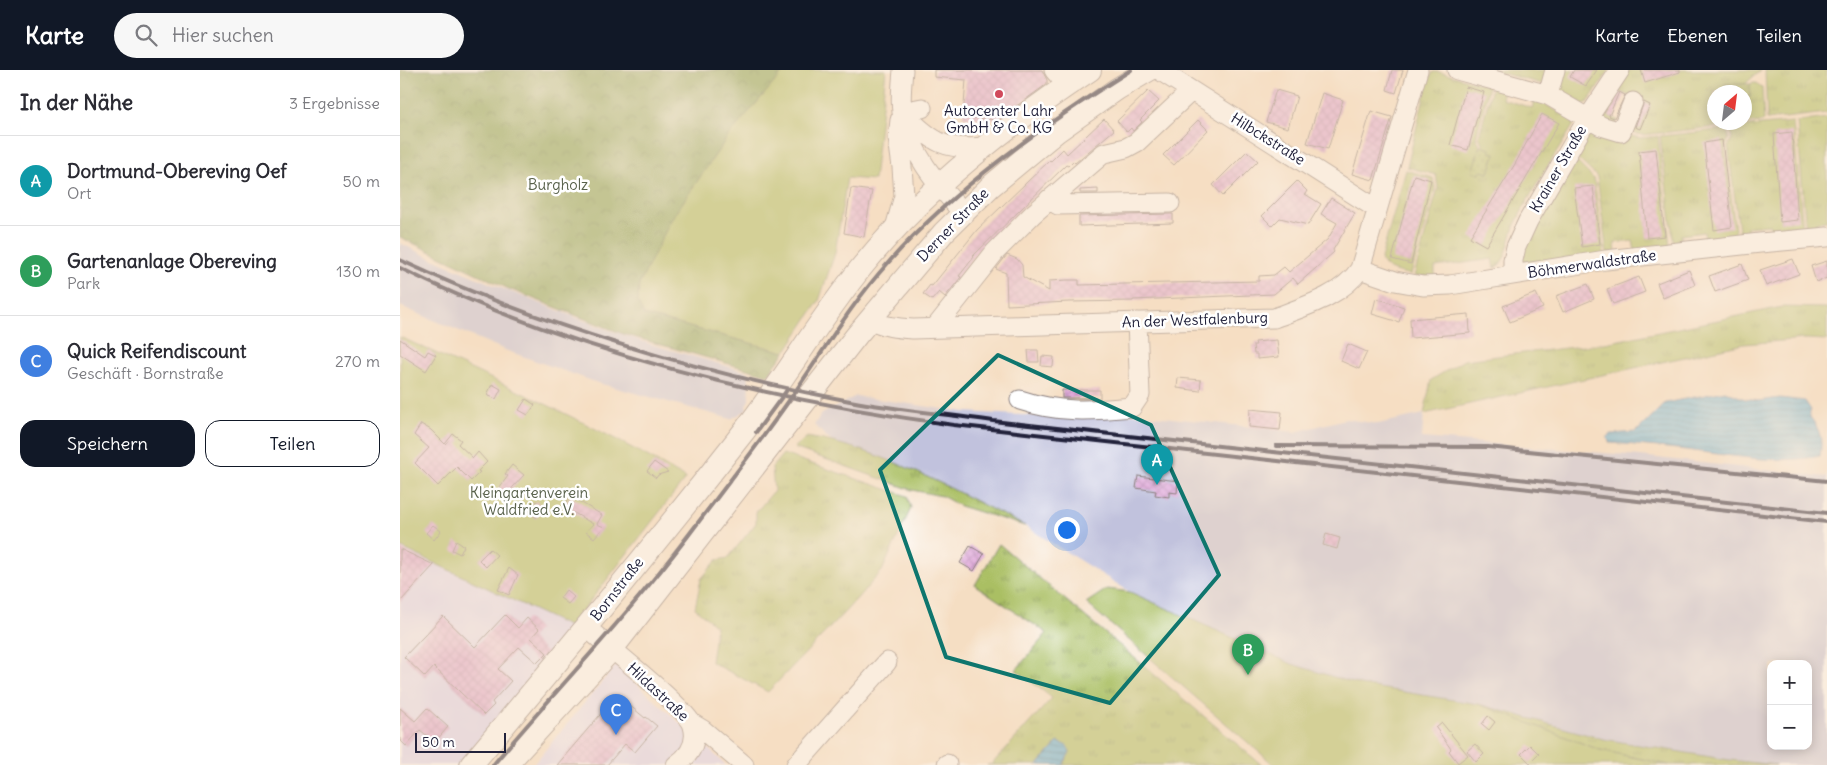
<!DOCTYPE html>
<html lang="de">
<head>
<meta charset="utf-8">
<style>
  :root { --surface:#fff; --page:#f7f7f7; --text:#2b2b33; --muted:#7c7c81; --line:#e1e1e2; --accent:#111827 }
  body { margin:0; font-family:Delius,sans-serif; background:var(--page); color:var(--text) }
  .controls { position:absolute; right:15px; bottom:15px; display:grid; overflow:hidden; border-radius:10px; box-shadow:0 2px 12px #0003 }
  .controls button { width:45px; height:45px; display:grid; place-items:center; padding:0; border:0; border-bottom:1px solid var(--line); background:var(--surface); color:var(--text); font:25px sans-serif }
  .compass { position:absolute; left:1307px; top:15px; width:45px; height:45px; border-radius:50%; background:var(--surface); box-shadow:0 2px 12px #0003; rotate:28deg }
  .scale { position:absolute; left:15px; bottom:12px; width:91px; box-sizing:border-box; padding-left:5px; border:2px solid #22223b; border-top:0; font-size:14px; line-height:18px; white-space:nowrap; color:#22223b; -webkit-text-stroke:4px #fff; paint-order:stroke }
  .you { position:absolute; left:666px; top:459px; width:18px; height:18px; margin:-12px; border:4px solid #fff; border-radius:50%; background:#1a73e8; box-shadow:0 0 0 8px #1a73e833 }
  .badge { display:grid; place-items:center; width:32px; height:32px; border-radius:50%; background:var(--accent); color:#fff; font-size:16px; font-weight:700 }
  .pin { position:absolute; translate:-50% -41px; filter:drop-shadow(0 1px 2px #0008) }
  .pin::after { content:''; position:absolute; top:26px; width:18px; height:15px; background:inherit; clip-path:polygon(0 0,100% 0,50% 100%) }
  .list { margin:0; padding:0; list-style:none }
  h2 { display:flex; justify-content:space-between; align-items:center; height:65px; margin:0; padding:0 20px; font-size:21px }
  h2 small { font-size:16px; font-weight:400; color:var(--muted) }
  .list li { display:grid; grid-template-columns:32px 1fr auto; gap:15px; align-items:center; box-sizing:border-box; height:90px; padding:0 20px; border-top:1px solid var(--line) }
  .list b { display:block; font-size:19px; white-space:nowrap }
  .list p { margin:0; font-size:16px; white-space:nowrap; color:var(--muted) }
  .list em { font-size:16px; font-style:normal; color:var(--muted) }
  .actions { display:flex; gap:10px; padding:15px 20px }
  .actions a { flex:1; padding:11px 0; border:1px solid var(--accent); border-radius:15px; text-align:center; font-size:18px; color:var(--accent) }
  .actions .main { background:var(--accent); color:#fff }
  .icon { flex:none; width:28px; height:28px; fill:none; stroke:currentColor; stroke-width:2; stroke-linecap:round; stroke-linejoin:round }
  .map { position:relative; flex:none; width:1427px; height:695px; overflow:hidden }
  header { display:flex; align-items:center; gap:30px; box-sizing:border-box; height:70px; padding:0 25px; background:var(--accent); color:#fff }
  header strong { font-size:24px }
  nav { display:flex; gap:28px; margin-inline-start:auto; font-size:18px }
  .search { width:350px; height:45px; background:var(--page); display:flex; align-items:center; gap:12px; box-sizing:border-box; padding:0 18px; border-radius:28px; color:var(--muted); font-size:19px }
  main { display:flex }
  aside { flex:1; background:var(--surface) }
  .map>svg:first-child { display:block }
  .built { fill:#dbd6f7 }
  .railway { fill:#c1c2dd; fill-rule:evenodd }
  .grass { fill:url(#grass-tufts); stroke:#667050 }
  .forest { fill:url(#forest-crowns); stroke:#54644a }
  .park { fill:url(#park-dots); stroke:#667050 }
  .garden { fill:#aabf64; stroke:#667050 }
  .water { fill:url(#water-rules); stroke:#40698a }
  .building { fill:url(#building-cross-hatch) }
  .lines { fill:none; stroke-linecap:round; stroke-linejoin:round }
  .minor-casing { stroke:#8c807f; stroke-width:21 }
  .major-casing { stroke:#8c807f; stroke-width:24 }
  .minor { stroke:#fff; stroke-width:19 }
  .major { stroke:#fff; stroke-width:22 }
  .rail { stroke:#22223b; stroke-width:4 }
  .marked { fill:none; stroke:#0f766e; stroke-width:4; stroke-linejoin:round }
  .poi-dot { fill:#d1495b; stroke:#fff; stroke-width:2 }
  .labels { text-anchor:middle; stroke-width:5; stroke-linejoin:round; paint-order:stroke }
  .poi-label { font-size:15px; fill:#22223b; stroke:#fff }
  .street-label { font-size:15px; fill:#22223b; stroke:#fff }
  .park-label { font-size:15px; fill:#58614b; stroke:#fff }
</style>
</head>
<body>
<header>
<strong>Karte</strong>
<div class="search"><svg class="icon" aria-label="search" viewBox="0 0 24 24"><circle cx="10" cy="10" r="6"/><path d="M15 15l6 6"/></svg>Hier suchen</div>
<nav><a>Karte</a><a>Ebenen</a><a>Teilen</a></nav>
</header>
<main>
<aside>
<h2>In der Nähe<small>3 Ergebnisse</small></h2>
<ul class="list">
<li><span class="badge" style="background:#0f9aa8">A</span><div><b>Dortmund-Obereving Oef</b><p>Ort</p></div><em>50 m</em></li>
<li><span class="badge" style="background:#2e9e5b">B</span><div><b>Gartenanlage Obereving</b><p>Park</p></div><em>130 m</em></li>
<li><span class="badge" style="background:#3f7fe0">C</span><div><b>Quick Reifendiscount</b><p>Geschäft · Bornstraße</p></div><em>270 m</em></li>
</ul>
<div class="actions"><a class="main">Speichern</a><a>Teilen</a></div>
</aside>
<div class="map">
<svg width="1427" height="695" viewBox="0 0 1427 695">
  <defs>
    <pattern id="grass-tufts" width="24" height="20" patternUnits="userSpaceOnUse" patternTransform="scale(1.25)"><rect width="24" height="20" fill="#aabf64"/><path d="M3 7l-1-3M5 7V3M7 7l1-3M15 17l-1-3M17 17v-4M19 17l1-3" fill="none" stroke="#8a9b54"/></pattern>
    <pattern id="forest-crowns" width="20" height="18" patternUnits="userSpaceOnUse" patternTransform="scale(1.25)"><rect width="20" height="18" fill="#87a65a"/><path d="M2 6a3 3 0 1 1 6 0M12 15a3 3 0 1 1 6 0" fill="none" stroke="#6e874c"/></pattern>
    <pattern id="park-dots" width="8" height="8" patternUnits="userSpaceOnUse" patternTransform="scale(1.25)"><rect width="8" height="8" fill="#aabf64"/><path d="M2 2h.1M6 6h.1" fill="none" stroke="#8a9b54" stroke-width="1.8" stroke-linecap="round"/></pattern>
    <pattern id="water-rules" width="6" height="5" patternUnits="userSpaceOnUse" patternTransform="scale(1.25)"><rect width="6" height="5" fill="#5eb0d9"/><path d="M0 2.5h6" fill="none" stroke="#4d8fb1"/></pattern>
    <pattern id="building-cross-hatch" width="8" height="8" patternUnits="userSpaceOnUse" patternTransform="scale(1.25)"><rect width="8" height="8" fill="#dfa7d8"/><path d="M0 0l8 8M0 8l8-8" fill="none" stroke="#bf8fba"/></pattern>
  </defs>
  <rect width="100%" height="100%" fill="#fff"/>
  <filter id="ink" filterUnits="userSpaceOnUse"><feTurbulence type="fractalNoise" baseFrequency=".02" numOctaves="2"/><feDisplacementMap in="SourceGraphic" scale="10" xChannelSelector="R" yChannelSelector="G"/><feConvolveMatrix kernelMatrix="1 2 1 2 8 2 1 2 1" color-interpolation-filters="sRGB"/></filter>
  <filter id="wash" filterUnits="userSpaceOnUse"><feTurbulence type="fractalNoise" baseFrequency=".0096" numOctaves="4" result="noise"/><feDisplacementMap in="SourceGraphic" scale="20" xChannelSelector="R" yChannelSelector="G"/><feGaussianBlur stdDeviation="1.12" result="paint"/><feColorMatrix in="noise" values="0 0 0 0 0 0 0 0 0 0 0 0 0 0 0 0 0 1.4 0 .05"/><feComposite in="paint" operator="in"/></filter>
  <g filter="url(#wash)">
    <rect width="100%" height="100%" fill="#f5dec3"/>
    <path class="built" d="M0,478L170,557L152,584L58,695H0Z
      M216,595L326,695H133Z"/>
    <path class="railway" d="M0,173L31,188L94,215L203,258L250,274L348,302L349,330L346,335L347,340L331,349L198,313L105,280L0,236Z
      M456,326L564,342L637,346L737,344L895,362L946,349L978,354L1024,344L1022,368L1240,386L1427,407V695H1377L1329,690L1203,669L1078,634L960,615L892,594L730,522L625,456L519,404L470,384L431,371L414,355L422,344ZM1371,594H1408V676H1371Z"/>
    <path class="grass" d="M1090,0H1151L1146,15Z
      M1160,0H1210L1187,33L1183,34L1155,19Z
      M1229,0H1361L1345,14H1325V22H1314V52H1344L1345,27H1350V14L1352,13H1356L1362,18L1364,50L1361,52L1242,65L1230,62L1231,55L1240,59L1250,35L1220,22L1209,46L1218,50L1214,57L1197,48Z
      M1365,0H1427V43L1367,50Z
      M1033,2H1039L1089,16L1076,67L1080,75L1073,102L1080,104L1081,101L1089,103L1095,84L1090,82V79L1084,78L1079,66L1092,17L1104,20L1102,29L1132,38L1135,29L1174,50L1173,56C1153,89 1130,122 1114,157C1109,169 1107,192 1095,198L1093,189L1035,197V207L1014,206L1038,118L1036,105L1007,97L1028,10Z
      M1427,48V151L1416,152V160L1406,161L1397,52Z
      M1393,52L1403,161L1372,165L1370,155L1347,157L1348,167L1340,168L1328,77L1332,68L1330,58Z
      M1192,57L1241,68L1258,66L1270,176L1235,181L1233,171L1215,173L1216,183L1207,184L1197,107L1174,85Z
      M1327,59L1329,68L1325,77L1336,168L1306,172L1304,162L1281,165L1282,175L1274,176L1260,66Z
      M1173,88L1194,109L1204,184L1126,194L1121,189L1131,160Z
      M1006,100L1033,108L1035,118L1011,205C1000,202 983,201 981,188Z
      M1382,237L1427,238V270L1406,269L1344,274L1024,344L1031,310L1064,290L1200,274Z
      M407,367C485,379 556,422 625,456L560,436L542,426L512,420L394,378Z
      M383,384L507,426L511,438L482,501L443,544L368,622L311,592L316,556L295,538L301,509L317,490L328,488L356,453V442L374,421L372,397Z
      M599,474L862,695H663L667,689L658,672L638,695H587L592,694L652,628L616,600L647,563L575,515Z
      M1078,634L1203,669L1329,690L1376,695H1269L1200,680Z"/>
    <path class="forest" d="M0,0H385L329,65L272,148L239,215L238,232L244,245L385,282L368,305L223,264L109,219L0,167Z"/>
    <path class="park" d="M1325,14H1350V27H1345V34L1344,22H1325Z
      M1080,76L1090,79V82L1095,83L1089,103L1081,101L1080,104L1072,102Z"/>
    <path class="garden" d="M385,0H486L474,110L447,108L435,183L419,231L385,282L244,245L238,233L239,215L272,148L329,65Z
      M0,267C97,311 194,354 286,408L170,557L0,477Z
      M707,519L730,522L892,594L960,615L1078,634L1200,680L1269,695H874L686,533Z"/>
    <path class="water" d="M1325,321L1345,329L1358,331L1380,328L1405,331L1411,340L1409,346C1420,358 1423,370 1420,386C1379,394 1342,387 1302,382C1271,378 1240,375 1210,373L1207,368L1210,364L1236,362L1265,333Z
      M658,672L667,676L670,682L663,695H638Z"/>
    <g id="blocks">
      <path class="building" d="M534,0H642L647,10V14L597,50L563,47L566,10L534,7Z
        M992,0H1003L996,23L987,20Z
        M1174,0H1197L1186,16L1170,7Z
        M1241,0H1280V2L1245,13Z
        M1066,17L1084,22L1068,80L1050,75Z
        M876,20L897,26L888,58L866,52Z
        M748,21L759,31L740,50L742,52L733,61L731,58L727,62L717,51Z
        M1219,22L1225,25L1214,48L1209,46Z
        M922,23L943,30L928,79L907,73Z
        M1244,32L1250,35L1240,59L1235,57Z
        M971,41L992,47L973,110L952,104Z
        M1142,44L1159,53L1086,176L1070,167L1115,94Z
        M704,49L714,60L675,93L673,91L668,96L666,95L573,186L574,187L559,206L561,207L545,227L539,222L532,230L523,224L530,215L532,216L577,160L650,90L651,91L663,79L667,84Z
        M798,50L808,60L774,95L763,85Z
        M1392,62L1398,150L1380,152L1374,64Z
        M1322,70L1332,157L1314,160L1304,73Z
        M1256,79L1265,166L1247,168L1239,81Z
        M847,81L858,91L823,126L813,115Z
        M1014,105L1031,110L1011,194L992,189Z
        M897,111L907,121L905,124L921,134L908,155L880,148L872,156L862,146Z
        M1193,116L1200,174L1182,177L1174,118Z
        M451,118L472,121L464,167L444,163Z
        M698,119V123H680V120Z
        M931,128L955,143L933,180L934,182L898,214L893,208L874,224L733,230V231L669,232L607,235L606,203L596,199L607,185L617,189L622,195L623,207L649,221V211L667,210H679V215L859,211V206L874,205L884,197L889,202L928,169L937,153L921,144Z
        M770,144H773V153L679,156V146Z
        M1393,189L1399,204L1366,216L1360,200Z
        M1427,191V208L1416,212L1411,196Z
        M1342,194L1348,210L1315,222L1309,206Z
        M1289,200L1295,215L1263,228L1257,213Z
        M1239,207L1245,222L1213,234L1207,219Z
        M1188,214L1194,229L1163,242L1156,226Z
        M1136,223L1143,238L1110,252L1103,236Z
        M976,228L1004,237L999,252L972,244Z
        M1069,244L1070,263L1011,268L1010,249Z
        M0,269L25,286L28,281L36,285L26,301L0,284Z
        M877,270L879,287L857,289V284H854L853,275H856L855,272Z
        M948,274L967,282L959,299L941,291Z
        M628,280H638L639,292H629Z
        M642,286L654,287L653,297L641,296Z
        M778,308L801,310L800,321L777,318Z
        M92,314L101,319L96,329L87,325Z
        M662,320H700V328H662Z
        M126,329L135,335L128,345L119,340Z
        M850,339L882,342L880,360L849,357Z
        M21,354L31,360L45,374L53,364L61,370L58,374L73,388L78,382L87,392L78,401L80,402L71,411L57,397L38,416L15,393L29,378L14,365Z
        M254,392L268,402L258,405L256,408L247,401Z
        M112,395L124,405L103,428L96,422L108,406L105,404Z
        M738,406L778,411L777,423L769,422V427L755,425L756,421L736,418Z
        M170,426L202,445L197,454L204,457L194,468L186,462L193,454L164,437Z
        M136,431L144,439L136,448L128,441Z
        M33,455L41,461L34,470L26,463Z
        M926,464L940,468L937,479L923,475Z
        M56,471L64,476L60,484L52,480Z
        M570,476L584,484L574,501L560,493Z
        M0,479L34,495L0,532Z
        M90,479L97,485L86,497L79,490Z
        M109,498L118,505L109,525L98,520Z
        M166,520L174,527L168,534L160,528Z
        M105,545L118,558L127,548L139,559L131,568L147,583L137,593L119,577L98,599L111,611L92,632L94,635L84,645L34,597L25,607L4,587L43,546L75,577Z
        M217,625L245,648L246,647L257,656L235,682L225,674L207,695H157Z
        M0,638L15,651L27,638L48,657L35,672L20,660L6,676L0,670Z
        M1088,646L1095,652L1089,660L1082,654Z
        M1042,653L1068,685L1058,693L1049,681L1051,679L1036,658Z
        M1075,674L1084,684L1076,692L1067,681Z
        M1130,675L1139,684L1130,693L1121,684Z"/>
    </g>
  </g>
  <g filter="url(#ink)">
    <use href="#blocks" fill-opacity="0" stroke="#8c807f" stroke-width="1"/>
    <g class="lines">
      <defs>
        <path id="minor" d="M503,0C502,13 500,29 502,42C509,81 537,114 563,143
          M654,0L667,15
          M759,0L977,139
          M1057,0L1148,25L1201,56L1221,62L1233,32
          M1148,25L1155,0
          M502,42L522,38
          M503,43C533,71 542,81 585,77
          M649,129L658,135L770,133
          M495,158L504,126L502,97L498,68L500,50
          M960,199L995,211L1023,216L1050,215L1206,190L1360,173L1427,167
          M1113,204V190L1116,177L1128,151L1188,48L1220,0
          M470,249C483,257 498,258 513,259L874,248C903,237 942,226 960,199L1018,0
          M535,258L595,182L633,144L704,83L726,78L737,72L791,21
          M620,330C659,343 691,341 732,337L740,325L737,252
          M187,558C205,574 289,640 293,656C298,673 289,686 276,695
          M293,654L303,660L344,695
          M396,695L487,592
          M547,695V694"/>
        <path id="major" d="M71,695C164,585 256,473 345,360C385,308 419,250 460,199C524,120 605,56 690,0
          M106,695L212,579L457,265L544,162L591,116L656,62L717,19L749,0"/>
      </defs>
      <use href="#minor" class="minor-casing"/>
      <use href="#major" class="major-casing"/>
      <use href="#minor" class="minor"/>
      <use href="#major" class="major"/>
      <path class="rail" d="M0,190C139,255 299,303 450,331C497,340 545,344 593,351L1427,443
        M0,198C169,282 368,330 554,355L1427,452
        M356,362L387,320
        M876,376L1088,377L1427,411
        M93,695C158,618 227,546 288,466C321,422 356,378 388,332C421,285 450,235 488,193C556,116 645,54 731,0"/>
    </g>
  </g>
  <path d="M0 0H1427V695H0ZM598,285L751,355L819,505L710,633L546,587L480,400Z" fill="#f5dec3" fill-opacity=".55" fill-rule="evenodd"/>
  <path class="marked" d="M598,285L751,355L819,505L710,633L546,587L480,400Z"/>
  <circle class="poi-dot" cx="599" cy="24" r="5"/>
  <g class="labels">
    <g class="poi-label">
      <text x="599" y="46">Autocenter Lahr<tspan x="599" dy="17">GmbH &amp; Co. KG</tspan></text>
    </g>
    <g class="street-label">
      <text transform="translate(868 69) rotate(32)" y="5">Hilbckstraße</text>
      <text transform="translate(1158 99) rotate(-60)" y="5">Krainer Straße</text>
      <text transform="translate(553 155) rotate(-46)" y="5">Derner Straße</text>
      <text transform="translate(1192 194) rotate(-8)" y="5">Böhmerwaldstraße</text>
      <text transform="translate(795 250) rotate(-2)" y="5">An der Westfalenburg</text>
      <text transform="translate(217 519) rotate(-52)" y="5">Bornstraße</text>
      <text transform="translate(258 622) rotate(43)" y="5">Hildastraße</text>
    </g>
    <g class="park-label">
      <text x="158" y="120">Burgholz</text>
      <text x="129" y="428">Kleingartenverein<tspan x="129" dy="17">Waldfried e.V.</tspan></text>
    </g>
  </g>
</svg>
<div class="controls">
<button>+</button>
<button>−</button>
</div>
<svg class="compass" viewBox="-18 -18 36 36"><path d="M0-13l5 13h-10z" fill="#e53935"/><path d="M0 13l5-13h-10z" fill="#7c7c81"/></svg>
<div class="scale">50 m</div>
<div class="you"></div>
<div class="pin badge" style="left:757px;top:415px;background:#0f9aa8">A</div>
<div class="pin badge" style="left:848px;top:605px;background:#2e9e5b">B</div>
<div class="pin badge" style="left:216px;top:665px;background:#3f7fe0">C</div>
</div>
</main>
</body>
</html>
